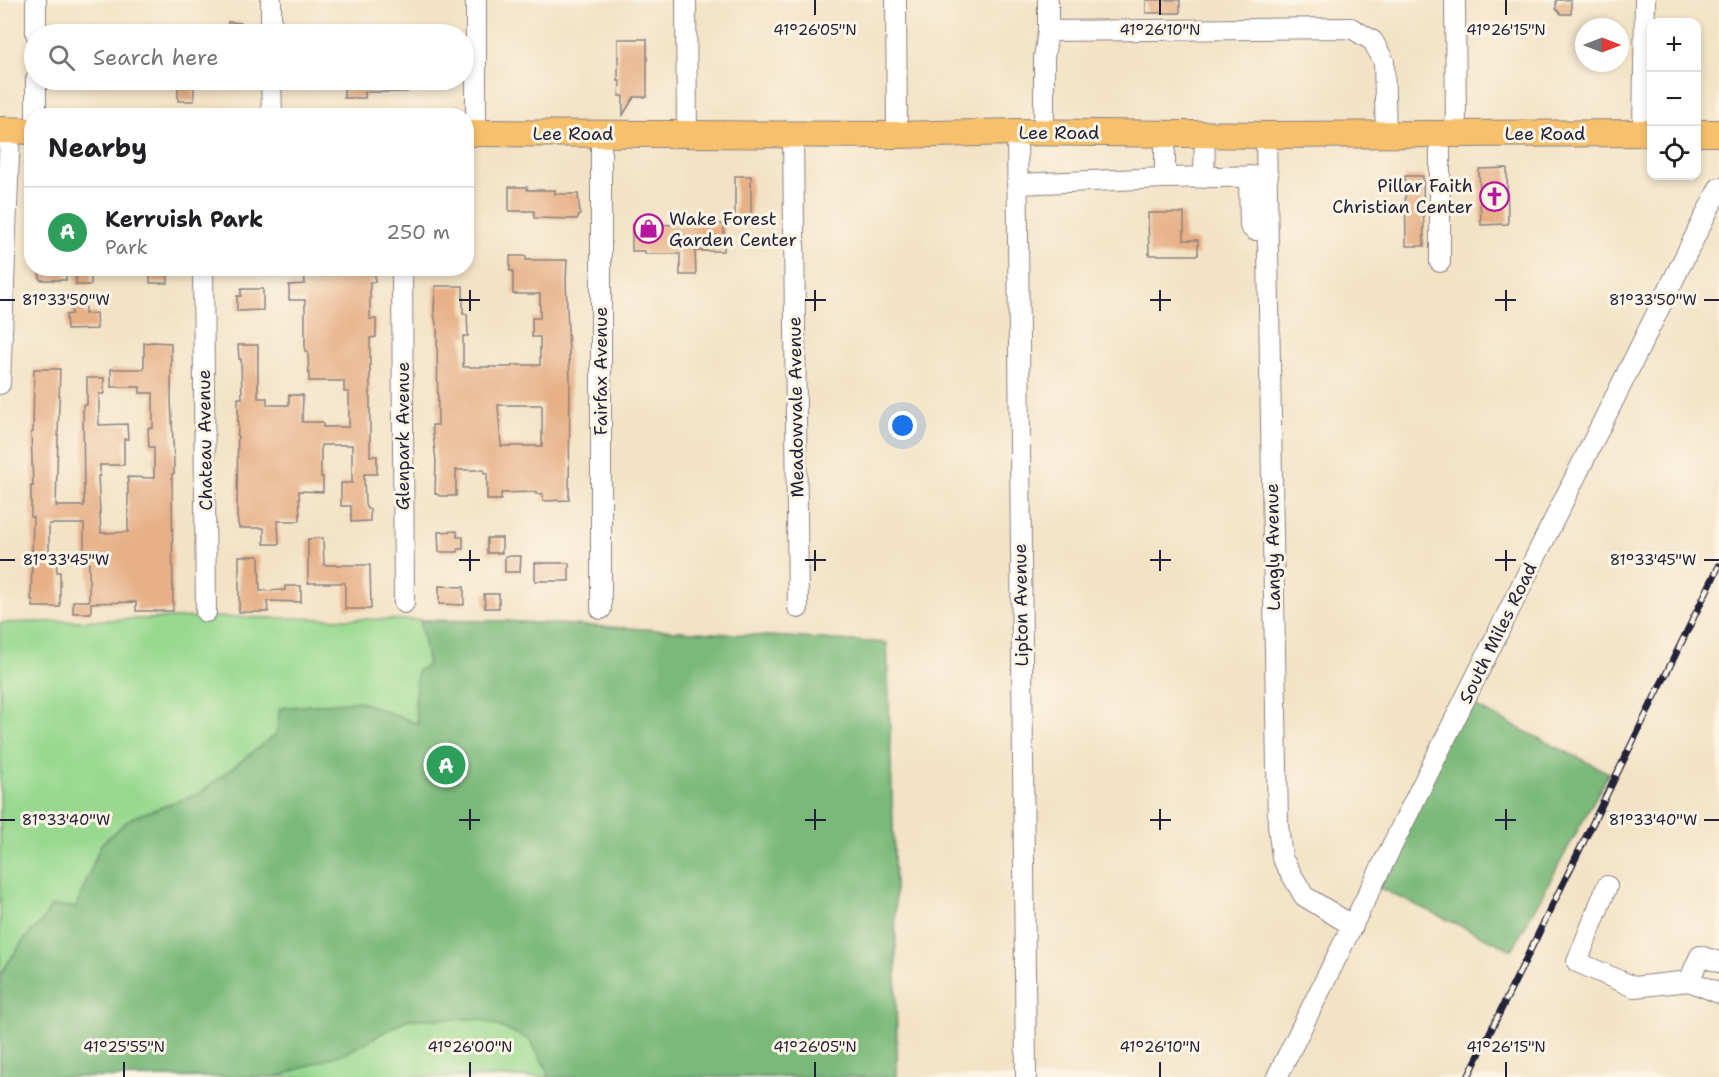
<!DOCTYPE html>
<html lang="en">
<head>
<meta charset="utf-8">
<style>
  :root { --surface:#fff; --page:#f2f2f2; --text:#202124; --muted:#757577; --line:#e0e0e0; --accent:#b5179e }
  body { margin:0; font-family:"Shantell Sans",sans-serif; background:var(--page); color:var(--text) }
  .controls { position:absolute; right:18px; top:18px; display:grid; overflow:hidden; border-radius:12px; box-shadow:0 3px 9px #0003 }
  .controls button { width:54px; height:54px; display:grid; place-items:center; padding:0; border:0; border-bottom:2px solid var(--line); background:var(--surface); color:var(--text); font:30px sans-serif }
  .compass { position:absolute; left:1575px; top:18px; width:54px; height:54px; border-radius:50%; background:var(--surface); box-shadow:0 3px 9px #0003; rotate:90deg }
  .you { position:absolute; left:903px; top:426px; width:21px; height:21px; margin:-15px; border:4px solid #fff; border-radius:50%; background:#1a73e8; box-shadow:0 0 0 9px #1a73e833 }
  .badge { display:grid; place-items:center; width:39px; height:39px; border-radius:50%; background:var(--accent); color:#fff; font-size:20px; font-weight:700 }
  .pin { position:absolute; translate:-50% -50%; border:3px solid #fff; box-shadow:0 2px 6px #0006 }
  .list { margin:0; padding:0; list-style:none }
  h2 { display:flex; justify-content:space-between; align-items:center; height:78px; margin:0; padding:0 24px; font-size:26px }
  h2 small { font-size:20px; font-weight:400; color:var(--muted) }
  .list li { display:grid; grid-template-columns:39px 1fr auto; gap:18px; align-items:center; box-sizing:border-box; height:90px; padding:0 24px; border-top:2px solid var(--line) }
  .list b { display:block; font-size:22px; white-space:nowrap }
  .list p { margin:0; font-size:20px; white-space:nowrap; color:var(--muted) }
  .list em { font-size:20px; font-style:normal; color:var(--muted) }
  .icon { flex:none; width:33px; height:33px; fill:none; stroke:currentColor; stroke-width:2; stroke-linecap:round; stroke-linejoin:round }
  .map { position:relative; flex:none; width:1719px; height:1077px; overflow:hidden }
  .search { position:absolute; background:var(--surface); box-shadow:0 3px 9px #0003; left:24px; top:24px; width:450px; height:66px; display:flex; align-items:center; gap:15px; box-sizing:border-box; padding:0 21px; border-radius:33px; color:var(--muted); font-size:22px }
  .panel { position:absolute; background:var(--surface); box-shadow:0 3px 9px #0003; left:24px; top:108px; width:450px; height:168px; border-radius:24px }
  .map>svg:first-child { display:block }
  .green { fill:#98d98f; stroke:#5d7e65; stroke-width:1.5 }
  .forest { fill:#7ab97a; stroke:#4e6e5a; stroke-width:1.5 }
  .building { fill:#e7b087; fill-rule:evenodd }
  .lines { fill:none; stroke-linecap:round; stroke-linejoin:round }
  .minor-casing { stroke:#8a8280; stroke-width:22 }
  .major-casing { stroke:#8a8280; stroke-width:28 }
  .minor { stroke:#fff; stroke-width:20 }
  .major { stroke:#f7c06c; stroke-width:26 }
  .rail-casing { stroke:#22223b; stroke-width:7 }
  .rail { stroke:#fcf5e5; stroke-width:4.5; stroke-dasharray:14; stroke-linecap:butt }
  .ticks { fill:none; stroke:#22223b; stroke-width:2 }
  .labels { text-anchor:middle; stroke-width:6; stroke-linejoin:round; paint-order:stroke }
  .street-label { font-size:18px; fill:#22223b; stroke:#fcf5e5 }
  .poi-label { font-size:18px; fill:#22223b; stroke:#fcf5e5; text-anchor:end }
  .ticks-label { font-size:15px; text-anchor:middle; fill:#22223b; stroke:#fcf5e5; stroke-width:6; stroke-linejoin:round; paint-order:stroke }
</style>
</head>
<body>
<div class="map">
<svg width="1719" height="1077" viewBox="0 0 1719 1077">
  <rect width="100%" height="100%" fill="#fcf5e5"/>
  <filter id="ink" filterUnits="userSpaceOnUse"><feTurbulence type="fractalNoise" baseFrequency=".0167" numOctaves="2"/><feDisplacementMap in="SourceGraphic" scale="12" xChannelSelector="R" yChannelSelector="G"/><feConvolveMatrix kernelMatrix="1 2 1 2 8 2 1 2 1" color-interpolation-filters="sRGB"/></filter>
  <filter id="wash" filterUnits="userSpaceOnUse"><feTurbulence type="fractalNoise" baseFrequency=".008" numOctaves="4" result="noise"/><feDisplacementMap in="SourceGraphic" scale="24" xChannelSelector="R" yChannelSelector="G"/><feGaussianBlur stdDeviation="1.35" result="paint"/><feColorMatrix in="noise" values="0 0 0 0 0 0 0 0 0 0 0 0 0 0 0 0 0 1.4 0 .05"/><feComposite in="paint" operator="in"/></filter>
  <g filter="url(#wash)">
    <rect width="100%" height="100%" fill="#f3e2c5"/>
    <path class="green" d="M209,617L503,621L887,643L895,888L897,1077H0V623Z"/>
    <path class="forest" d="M420,621H503L887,643L895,888L897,1077H548L547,1069L529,1039L480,1019H408L350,1051L277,1077H0V975L22,942L44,919L51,906L76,907L101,844L131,818L200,793L276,734L280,708L359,701L418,724L415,706L417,671L428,665Z
      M1464,701L1609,773L1512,950L1373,885Z"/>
    <g id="blocks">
      <path class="building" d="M1146,0H1180V13H1146Z
        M1556,0H1571V14H1561L1556,9Z
        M228,22L241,23V34H228Z
        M618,39H647V97H634L623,115V96H619L620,81H618Z
        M178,80H194V101H178Z
        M344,80H406L407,92H365V98H344Z
        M1507,168L1508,224L1481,225L1479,169Z
        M735,176H751V225H735Z
        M1405,176H1423L1424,246H1406Z
        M509,187H527V190H555V194H578L580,214L577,219L534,218V211H509Z
        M1148,213H1184V240H1198V255H1149Z
        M724,224V251H695L696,275H680V254H645V251H632V225Z
        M510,256H526V260H567L566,281L570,380L569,500L543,501V494H536V492L501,493V500H487V473H484V470H456V496H440L435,493L436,461L432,425H438L437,329L434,313L435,286H463V314H467L468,336H463V367H512V365H540V337H532V318H540V294H513V271H510ZM498,405H542V446H501Z
        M39,268H66V280H40Z
        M150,268H168V283H150Z
        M304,268H375V282H370V319H376V337L370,338V456H377V474H364L365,504L367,509H370V521L351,522V506H341V483H352V445H321V477H323V492L299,491L300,521H278L279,544H264V528H239L237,517L238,398H242L241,359H239L238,345H258V398H267V405H289V395H303L302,422H323V427H349V392H344V381H309L308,352L305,351V300H289V285L305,284Z
        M91,272V285H76V273Z
        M241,289H263V310L237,311V296H241Z
        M71,306H85V314L96,313L97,329L67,330L66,315L72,314Z
        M153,342L171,343V400L174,461V473L172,474L173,611H136V602L91,603V613H73V601H89V556H84V524H49V560H56L57,572H60V607H33V600H31L33,517H31V486H33L31,433L33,432L34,369H60L56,506H84L83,405H87V378H104V394H99V425L127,424L128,439H124V465H100V476H98L101,533L128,532V477L154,478V447H149L148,428H153V393H140V387H111V369H144V343Z
        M457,531V537H463V549H458V552H439L438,532Z
        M323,538L324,565H370L371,609H345V583H308V539Z
        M487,538H502V553H487Z
        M239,556H259L260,591L285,590V586H301V602L267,601L268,612H239Z
        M505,556H521L520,572H505Z
        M535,563H569V581H535Z
        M439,586L464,587V605L439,604Z
        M484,594H499V608H485Z"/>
    </g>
  </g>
  <g filter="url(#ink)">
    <use href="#blocks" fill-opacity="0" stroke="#8a8280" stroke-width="1.5"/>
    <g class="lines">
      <defs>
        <path id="minor" d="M36,0V34
          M271,0V34
          M476,0V133
          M686,0L687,134
          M896,0L897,135
          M1455,0L1456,134
          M1048,31V0
          M36,80V116
          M271,80L272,116
          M1017,132L1026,1077
          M1044,133V58L1048,31L1351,28L1373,41L1384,62L1386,135
          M1643,133L1645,0
          M601,134V609
          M1165,134V178L1268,176
          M1440,134V262
          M793,135L798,608
          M1266,135L1278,825L1282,858L1304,896L1353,926
          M1249,176L1250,226L1254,230H1268
          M1204,178L1205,134
          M1017,184L1165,178
          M203,268L206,612
          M402,268L404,603
          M0,384L10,131
          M1607,886L1577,962L1634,987L1689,981L1719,993
          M1689,981L1700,956L1719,962
          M1277,1077L1719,188"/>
        <path id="major" d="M0,130L32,131
          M466,133L897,135L1017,132L1266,135L1652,133
          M1696,133H1719"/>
      </defs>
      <use href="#minor" class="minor-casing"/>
      <use href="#major" class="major-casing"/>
      <use href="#minor" class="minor"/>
      <use href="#major" class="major"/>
      <defs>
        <path id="rail" d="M1468,1077L1719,566"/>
      </defs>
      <use href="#rail" class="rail-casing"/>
      <use href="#rail" class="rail"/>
    </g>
  </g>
  <path class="ticks" d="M815,0V15M1160,0V15M1506,0V15M470,290V311M815,290V311M1160,290V311M1506,290V311M0,300H15M459,300H480M805,300H826M1150,300H1171M1495,300H1516M1704,300H1719M470,550V571M815,550V571M1160,550V571M1506,550V571M0,560H15M459,560H480M805,560H826M1150,560H1171M1495,560H1516M1704,560H1719M470,809V830M815,809V830M1160,809V830M1506,809V830M0,820H15M459,820H480M805,820H826M1150,820H1171M1495,820H1516M1704,820H1719M124,1062V1077M470,1062V1077M815,1062V1077M1160,1062V1077M1506,1062V1077"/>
  <defs>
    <symbol id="church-ring" viewBox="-11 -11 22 22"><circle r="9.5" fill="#fcf5e5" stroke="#b5179e" stroke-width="1.5"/><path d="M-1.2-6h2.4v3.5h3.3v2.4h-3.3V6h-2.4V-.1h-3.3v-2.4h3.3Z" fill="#b5179e"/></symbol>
    <symbol id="shop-ring" viewBox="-11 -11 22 22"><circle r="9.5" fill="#fcf5e5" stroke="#b5179e" stroke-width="1.5"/><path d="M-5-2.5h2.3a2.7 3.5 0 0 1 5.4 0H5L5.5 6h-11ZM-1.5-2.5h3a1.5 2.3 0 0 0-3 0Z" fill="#b5179e"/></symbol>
  </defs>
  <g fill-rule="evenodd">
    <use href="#church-ring" x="1478" y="180" width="33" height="33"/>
    <use href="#shop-ring" x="632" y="212" width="33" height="33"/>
  </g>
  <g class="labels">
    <g class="street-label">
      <text x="1059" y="139">Lee Road</text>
      <text x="573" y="140">Lee Road</text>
      <text x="1545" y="140">Lee Road</text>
      <text transform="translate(601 371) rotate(-90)" y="6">Fairfax Avenue</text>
      <text transform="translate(796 407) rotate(-91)" y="6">Meadowvale Avenue</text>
      <text transform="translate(403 436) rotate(-90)" y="6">Glenpark Avenue</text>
      <text transform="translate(205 440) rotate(-91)" y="6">Chateau Avenue</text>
      <text transform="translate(1273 547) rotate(-91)" y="6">Langly Avenue</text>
      <text transform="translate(1021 605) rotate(-91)" y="6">Lipton Avenue</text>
      <text transform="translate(1498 633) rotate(-64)" y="6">South Miles Road</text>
    </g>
    <g class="poi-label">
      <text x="1473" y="192">Pillar Faith<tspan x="1473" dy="21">Christian Center</tspan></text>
      <text x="669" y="225" text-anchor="start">Wake Forest<tspan x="669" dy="21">Garden Center</tspan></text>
    </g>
  </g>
  <g class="ticks-label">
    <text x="815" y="35">41°26'05"N</text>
    <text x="1160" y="35">41°26'10"N</text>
    <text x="1506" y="35">41°26'15"N</text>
    <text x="1653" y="305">81°33'50"W</text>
    <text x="66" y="305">81°33'50"W</text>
    <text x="1653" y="565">81°33'45"W</text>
    <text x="66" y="565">81°33'45"W</text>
    <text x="1653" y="825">81°33'40"W</text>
    <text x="66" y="825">81°33'40"W</text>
    <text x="124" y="1052">41°25'55"N</text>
    <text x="470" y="1052">41°26'00"N</text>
    <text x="815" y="1052">41°26'05"N</text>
    <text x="1160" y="1052">41°26'10"N</text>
    <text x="1506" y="1052">41°26'15"N</text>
  </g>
</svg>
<div class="controls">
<button>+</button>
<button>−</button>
<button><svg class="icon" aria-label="locate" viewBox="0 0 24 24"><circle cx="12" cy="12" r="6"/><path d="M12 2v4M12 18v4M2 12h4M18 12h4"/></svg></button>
</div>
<svg class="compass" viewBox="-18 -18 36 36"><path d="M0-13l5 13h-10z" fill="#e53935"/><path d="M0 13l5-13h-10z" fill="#757577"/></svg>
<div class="you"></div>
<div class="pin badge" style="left:446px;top:765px;background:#2e9e5b">A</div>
<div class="search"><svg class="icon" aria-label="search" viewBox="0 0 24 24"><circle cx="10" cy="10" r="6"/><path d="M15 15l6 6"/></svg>Search here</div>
<section class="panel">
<h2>Nearby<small></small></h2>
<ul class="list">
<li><span class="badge" style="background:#2e9e5b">A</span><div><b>Kerruish Park</b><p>Park</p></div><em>250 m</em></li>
</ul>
</section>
</div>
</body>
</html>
